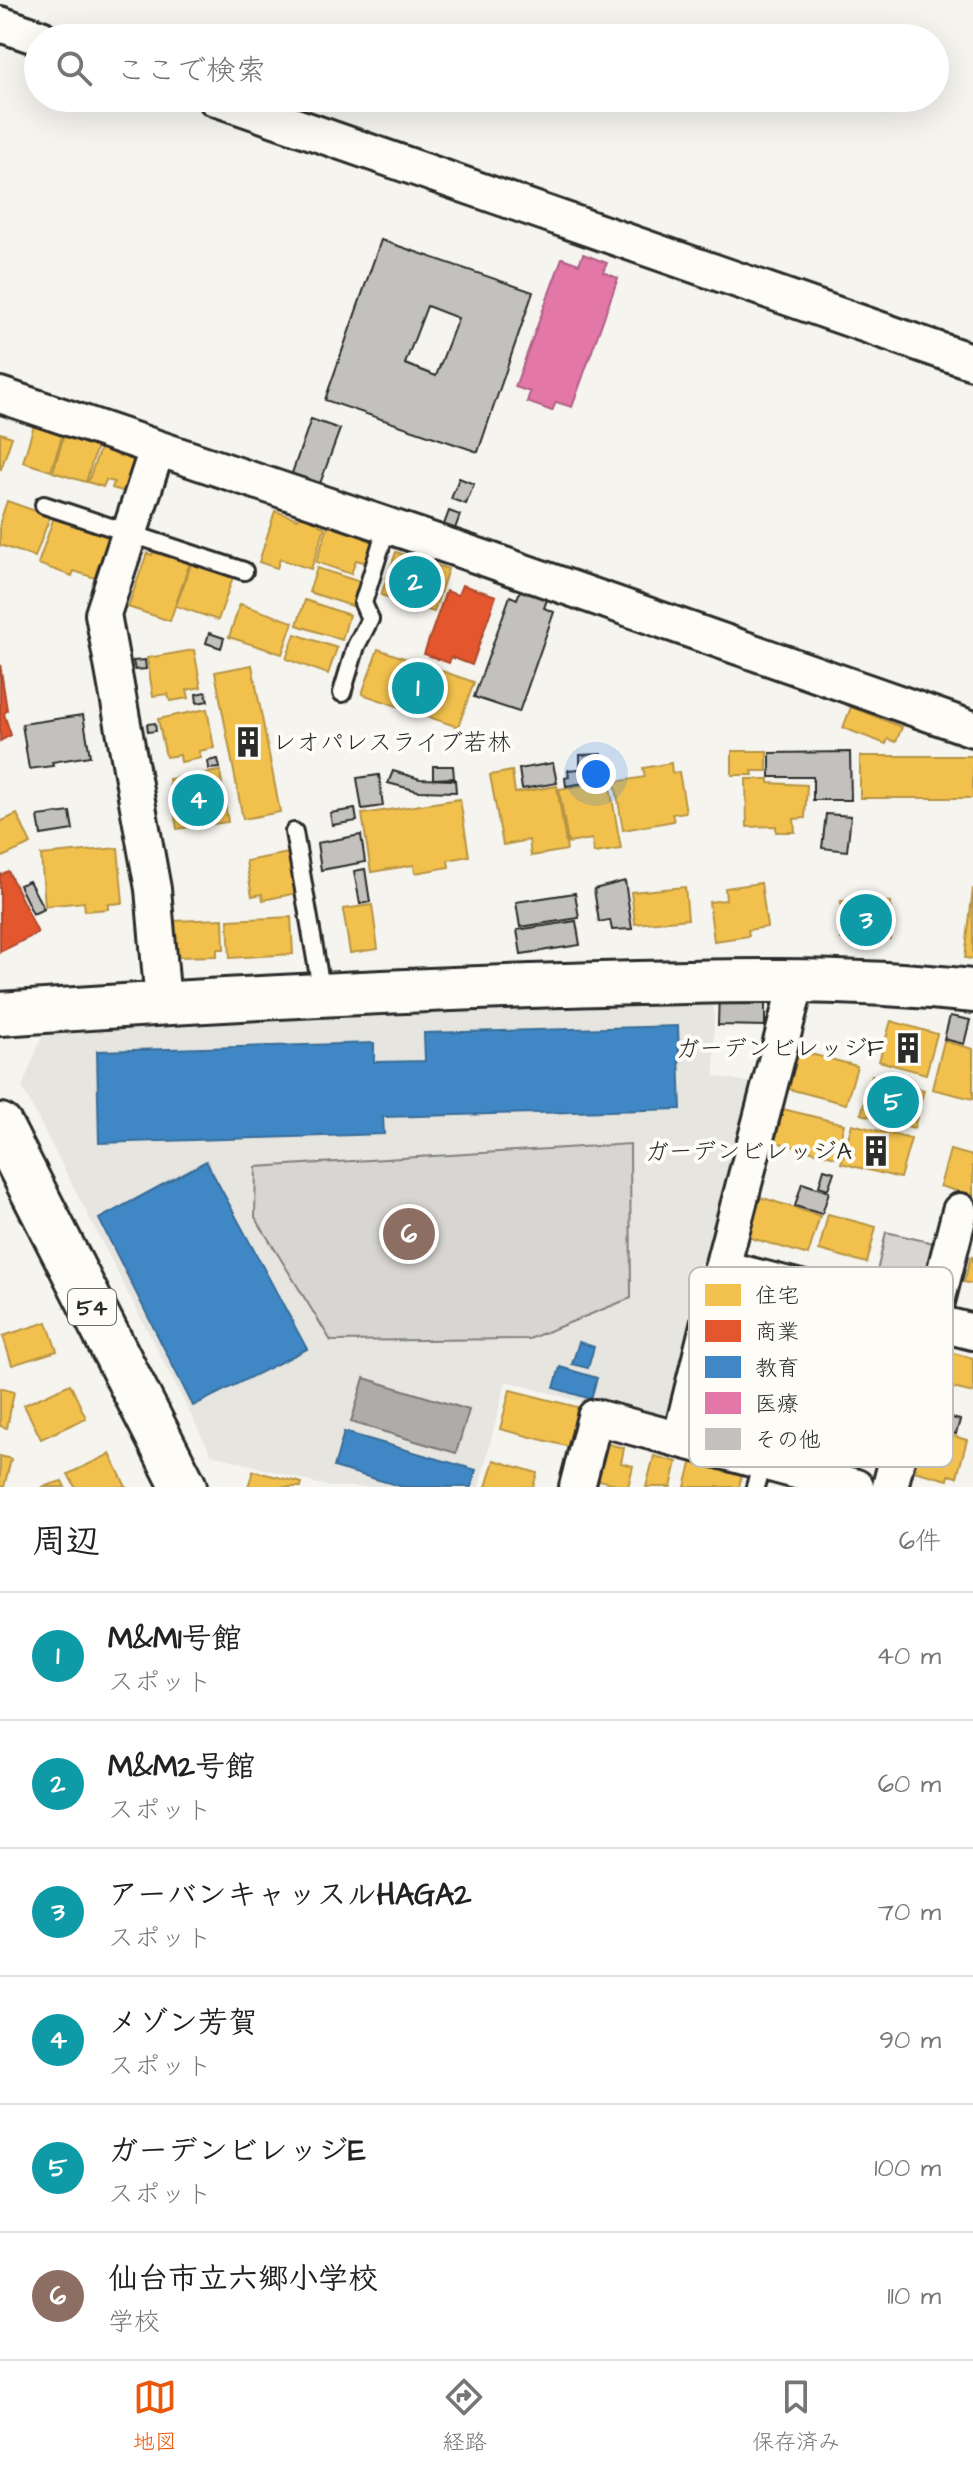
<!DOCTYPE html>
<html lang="ja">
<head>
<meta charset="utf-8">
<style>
  :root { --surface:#fff; --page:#f6f6f6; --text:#222; --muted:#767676; --line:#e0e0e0; --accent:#ea580c }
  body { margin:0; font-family:"Architects Daughter","Klee One",sans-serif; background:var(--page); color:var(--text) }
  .you { position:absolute; left:596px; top:774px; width:28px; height:28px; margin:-20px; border:6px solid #fff; border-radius:50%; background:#1a73e8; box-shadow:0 0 0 12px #1a73e833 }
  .badge { display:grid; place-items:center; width:52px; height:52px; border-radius:50%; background:var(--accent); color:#fff; font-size:26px; font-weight:700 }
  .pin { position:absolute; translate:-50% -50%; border:4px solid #fff; box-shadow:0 2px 8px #0006 }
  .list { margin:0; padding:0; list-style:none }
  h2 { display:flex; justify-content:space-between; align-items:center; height:104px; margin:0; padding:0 32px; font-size:34px }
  h2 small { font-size:26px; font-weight:400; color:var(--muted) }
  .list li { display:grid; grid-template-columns:52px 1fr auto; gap:24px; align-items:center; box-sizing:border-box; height:128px; padding:0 32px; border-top:2px solid var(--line) }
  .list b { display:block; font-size:30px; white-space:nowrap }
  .list p { margin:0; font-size:26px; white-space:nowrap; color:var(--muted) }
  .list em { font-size:26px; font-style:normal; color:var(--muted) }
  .icon { flex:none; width:44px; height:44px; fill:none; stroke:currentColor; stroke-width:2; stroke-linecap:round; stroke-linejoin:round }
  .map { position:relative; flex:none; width:973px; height:1487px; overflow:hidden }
  .search { position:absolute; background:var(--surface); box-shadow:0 8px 32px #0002; left:24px; right:24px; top:24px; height:88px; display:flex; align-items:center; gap:20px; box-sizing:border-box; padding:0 28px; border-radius:44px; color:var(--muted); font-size:30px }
  .sheet { height:872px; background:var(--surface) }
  nav { display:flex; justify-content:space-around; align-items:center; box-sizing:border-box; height:112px; border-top:2px solid var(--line); background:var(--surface); font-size:22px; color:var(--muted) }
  nav a { display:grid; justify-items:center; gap:4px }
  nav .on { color:var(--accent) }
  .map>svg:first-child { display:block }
  .built { fill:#e6e5e0 }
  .green { fill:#d7d6d2; stroke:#81807e; stroke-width:2 }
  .water { fill:#adaca9; stroke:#797877; stroke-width:2 }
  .homes { fill:#f2c14e; stroke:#b69444; stroke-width:2 }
  .shops { fill:#e4572e; stroke:#ac4a2d; stroke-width:2 }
  .schools { fill:#3f88c5; stroke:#396c97; stroke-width:2 }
  .health { fill:#e377a8; stroke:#ac6082; stroke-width:2 }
  .building { fill:#c2c1be; stroke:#2b2b2b; stroke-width:2; fill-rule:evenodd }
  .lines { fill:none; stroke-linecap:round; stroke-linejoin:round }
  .service-casing { stroke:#2b2b2b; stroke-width:22 }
  .minor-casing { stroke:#2b2b2b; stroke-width:40 }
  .tertiary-casing { stroke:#2b2b2b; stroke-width:48 }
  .primary-casing { stroke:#2b2b2b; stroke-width:50 }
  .service { stroke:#fdfcf7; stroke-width:16 }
  .minor { stroke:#fdfcf7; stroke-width:34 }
  .tertiary { stroke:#fdfcf7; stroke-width:42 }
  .primary { stroke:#fdfcf7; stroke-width:44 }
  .labels { text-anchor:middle; stroke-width:8; stroke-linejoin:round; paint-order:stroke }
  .shield { fill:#fdfcf7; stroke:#6a6a68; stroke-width:2 }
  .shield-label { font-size:22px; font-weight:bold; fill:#2b2b2b }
  .poi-label { font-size:24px; fill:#2b2b2b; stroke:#fdfcf7; text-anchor:end }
  .key { fill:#fdfcf7; stroke:#bebdba; stroke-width:2 }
  .key-label { font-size:22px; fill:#2b2b2b }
</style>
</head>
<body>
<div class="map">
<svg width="973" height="1487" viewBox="0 0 973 1487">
  <rect width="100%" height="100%" fill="#f5f4ef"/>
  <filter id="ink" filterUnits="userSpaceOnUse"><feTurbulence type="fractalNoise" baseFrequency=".0125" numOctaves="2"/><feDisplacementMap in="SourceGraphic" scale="16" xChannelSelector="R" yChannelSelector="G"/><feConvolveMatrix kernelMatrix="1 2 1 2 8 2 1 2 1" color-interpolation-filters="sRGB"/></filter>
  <g filter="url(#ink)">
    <path class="built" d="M713,994L715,1076L758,1084L671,1426L506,1381L479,1487H330L211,1454L22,1087L45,1029Z"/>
    <path class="green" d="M630,1144L631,1298L529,1339L331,1341L255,1217L256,1167Z
      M886,1232L938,1244L932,1281L913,1297L873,1289Z"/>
    <path class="water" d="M364,1378L469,1410L456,1453L351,1422Z"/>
    <path class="homes" d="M37,415L66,424L51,471L23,462Z
      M67,425L100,436L86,482L53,472Z
      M0,433L12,437L1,469L0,468Z
      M104,437L143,450L129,493L112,488L114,482L106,480L103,487L88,482Z
      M7,501L50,516L35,557L0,545V522Z
      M275,511L298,519L300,511L321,518L319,525L325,527L311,569L280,559L277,568L259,562Z
      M55,514L74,521L73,525L112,538L98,579L74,571L72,576L38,564Z
      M330,521L367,533L365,539L374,542L367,563L356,560L351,574L316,562Z
      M154,549L190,562L170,621L128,607L147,553L152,555Z
      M396,552L448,569L434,612L381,595Z
      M192,562L233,577L218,620L176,606Z
      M317,568L360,582L352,606L309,592Z
      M305,600L349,615L342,640L297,625Z
      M240,604L293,622L282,654L229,637Z
      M295,634L337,648L328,674L286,659Z
      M378,649L474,682L458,727L362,694Z
      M194,650L201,687L187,690L189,698L170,701L168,694L153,696L147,658Z
      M252,665L280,812L243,819L215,672Z
      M851,707L902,727L896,742L888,739L886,744L843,728Z
      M207,709L214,748L199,751L201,758L181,762L180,755L166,757L158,719Z
      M732,751H767V771H752L753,775H732Z
      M860,756H973V798H860Z
      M671,763L672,773L679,772L686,812L672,814L674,821L623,830L615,782L645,777L643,768Z
      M220,771L228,822L177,829L169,779Z
      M512,771L515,793L557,786L567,850L531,856L529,840L503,845L490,775Z
      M746,779H769V783L807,785L805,818L794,819L795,832H776V826L747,827Z
      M609,781L621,849L594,853L592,839L568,843L559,789Z
      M460,799L469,856L448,860L449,867L415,873L414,865L371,872L362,814Z
      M17,814L31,844L0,858V822Z
      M118,848L123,903L108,904V909L85,911L84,902L45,906L41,855Z
      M289,853L297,893L263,900L262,894L252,896L246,861Z
      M761,883L767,927L748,930L749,936L714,941L709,902L726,900L725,888Z
      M685,887L688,919L635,924L631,892Z
      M973,888V959L965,958Z
      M841,901L891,902L890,939H841Z
      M372,905L378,949L350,953L343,909Z
      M291,917L293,954L230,958L228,920Z
      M223,919L224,949H217V956L175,957L173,921Z
      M891,1021L937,1034L926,1074L879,1061Z
      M944,1041L973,1049V1099L932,1089Z
      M799,1051L857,1066L846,1104L789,1089Z
      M872,1075L924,1090L914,1128L861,1114Z
      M783,1109L844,1124L836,1157L775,1142Z
      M852,1124L911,1139L900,1178L841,1163Z
      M950,1150L973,1156V1196L940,1186Z
      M760,1197L820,1216L808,1255L748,1237Z
      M828,1214L876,1227L867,1263L819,1250Z
      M971,1257H973V1284L964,1282Z
      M47,1322L57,1351L12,1365L3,1336Z
      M942,1350L973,1358V1393L933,1383Z
      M70,1384L86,1418L41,1439L24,1405Z
      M0,1388L14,1392L7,1428L0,1426Z
      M510,1390L585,1409L574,1448L500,1429Z
      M921,1427L967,1440L957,1477L949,1475L948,1480L910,1470Z
      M604,1443L624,1448L621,1463L633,1466L628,1487L595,1479Z
      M110,1454L126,1487H75L68,1474Z
      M0,1456L11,1459L4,1487H0Z
      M654,1456L677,1462L671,1487H646Z
      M494,1460L537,1473L533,1487H486Z
      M692,1460L742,1473L739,1487H685Z
      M253,1471L302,1483L301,1487H248Z
      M62,1481L65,1487H42Z"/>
    <path class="shops" d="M462,585L496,596L472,665L451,657L449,663L424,654L446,591L458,595Z
      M0,664L7,710L4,714L11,735L0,741Z
      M8,871L38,933L0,952V875Z"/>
    <path class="schools" d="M678,1026L681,1109L383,1117L384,1134L99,1143L97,1051L374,1043V1062L425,1061L424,1033Z
      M206,1161L307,1349L193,1406L99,1219Z
      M579,1342L594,1347L588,1368L572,1364Z
      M560,1367L597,1378L591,1399L554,1388Z
      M344,1432L476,1470L471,1487H403L334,1467Z"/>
    <path class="health" d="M583,254L607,263L603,272L618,278L572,407L556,402L552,411L527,402L530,392L515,387L562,258L579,264Z"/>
    <path class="building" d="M381,240L533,292L478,452L325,400ZM427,306L458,318L436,376L405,364Z
      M311,419L340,429L318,489L290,479Z
      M459,478L474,484L466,504L451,499Z
      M449,511L460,515L453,534L442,530Z
      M521,588L548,597L544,608L554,612L519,712L474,697L510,596L517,599Z
      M209,633L224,638L221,648L206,643Z
      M145,660L146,669L135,670L133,661Z
      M206,692L208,701L197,703L196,694Z
      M83,715L90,756L52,762L53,766L29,769L22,724Z
      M155,723L156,731L148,732L147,724Z
      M850,752L851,800H813V777H770V753Z
      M602,754V767L580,768V755Z
      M218,759L220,768L209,769L208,761Z
      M553,763L557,783L522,789L519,769Z
      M433,766H453L454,778L433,779Z
      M589,768L591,782L566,786L565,778L569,777L568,770Z
      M393,771L420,779L455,780L456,792L418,791L388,783Z
      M379,775L383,806L362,809L357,778Z
      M355,809L357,821L332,825L330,813Z
      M70,812L73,830L41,835L38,816Z
      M826,814L851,816L847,851L822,848Z
      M361,835L365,862L321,870L317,843Z
      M365,869L370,902L360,904L354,871Z
      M29,881L44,909L33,914L19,885Z
      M625,881L632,929L612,930L610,920L599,922L594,889Z
      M575,893L579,918L520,927L516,902Z
      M576,921L580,945L521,954L517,930Z
      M719,992L765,993V1026L718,1025Z
      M950,1016L970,1020L964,1044L944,1039Z
      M824,1169L834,1172L828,1189L819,1186Z
      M802,1183L829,1192L822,1214L795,1206Z
      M923,1411L960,1420L956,1434L919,1425Z"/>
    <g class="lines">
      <defs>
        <path id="service" d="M44,505L244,571
          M342,693L356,646L370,619L363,603L387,526
          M294,832L322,994
          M755,1487L762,1462"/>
        <path id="minor" d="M0,24L41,38
          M215,98L973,362
          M0,395L484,558L973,729
          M157,449L103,614L153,889L163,1003
          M722,1268L973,1332
          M680,1440L722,1268L797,981
          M577,1487L595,1417L856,1487
          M890,1487L960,1211"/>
        <path id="tertiary" d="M0,1014C187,1001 374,991 562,985C699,981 837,976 973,991"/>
        <path id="primary" d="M0,1126L184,1487"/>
      </defs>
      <use href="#service" class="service-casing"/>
      <use href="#minor" class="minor-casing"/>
      <use href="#tertiary" class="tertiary-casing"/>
      <use href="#primary" class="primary-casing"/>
      <use href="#service" class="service"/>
      <use href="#minor" class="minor"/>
      <use href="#tertiary" class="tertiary"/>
      <use href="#primary" class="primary"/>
    </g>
  </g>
  <defs>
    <symbol id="building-bare" viewBox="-9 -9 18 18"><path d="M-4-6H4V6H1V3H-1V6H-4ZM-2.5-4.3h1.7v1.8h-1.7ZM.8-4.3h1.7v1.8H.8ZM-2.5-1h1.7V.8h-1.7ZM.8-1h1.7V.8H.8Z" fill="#2b2b2b" stroke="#fdfcf7" stroke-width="2.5" paint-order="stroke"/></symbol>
  </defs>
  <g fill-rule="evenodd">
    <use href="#building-bare" x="226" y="720" width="44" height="44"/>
    <use href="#building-bare" x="886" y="1026" width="44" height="44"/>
    <use href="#building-bare" x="854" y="1129" width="44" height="44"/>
  </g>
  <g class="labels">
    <rect class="shield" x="68" y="1289" width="48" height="36" rx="6"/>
    <g class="shield-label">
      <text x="92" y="1315">54</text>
    </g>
    <g class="poi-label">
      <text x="272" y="750" text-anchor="start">レオパレスライブ若林</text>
      <text x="884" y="1056">ガーデンビレッジF</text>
      <text x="852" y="1159">ガーデンビレッジA</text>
    </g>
  </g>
  <rect x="689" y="1267" width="264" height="200" rx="12" class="key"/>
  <rect x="705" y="1284" width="36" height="22" fill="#f2c14e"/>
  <rect x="705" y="1320" width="36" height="22" fill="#e4572e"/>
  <rect x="705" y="1356" width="36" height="22" fill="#3f88c5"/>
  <rect x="705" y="1392" width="36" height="22" fill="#e377a8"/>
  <rect x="705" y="1428" width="36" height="22" fill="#c2c1be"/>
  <g class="key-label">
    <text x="755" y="1303">住宅</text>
    <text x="755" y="1339">商業</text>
    <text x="755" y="1375">教育</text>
    <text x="755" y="1411">医療</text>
    <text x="755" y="1447">その他</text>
  </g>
</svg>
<div class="you"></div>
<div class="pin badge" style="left:418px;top:688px;background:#0f9aa8">1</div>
<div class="pin badge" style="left:415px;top:582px;background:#0f9aa8">2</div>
<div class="pin badge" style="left:866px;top:920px;background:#0f9aa8">3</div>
<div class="pin badge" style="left:198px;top:800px;background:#0f9aa8">4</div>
<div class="pin badge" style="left:893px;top:1102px;background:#0f9aa8">5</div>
<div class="pin badge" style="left:409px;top:1234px;background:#8d6e63">6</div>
<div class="search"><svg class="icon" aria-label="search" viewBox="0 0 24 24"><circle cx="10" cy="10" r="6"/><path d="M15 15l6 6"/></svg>ここで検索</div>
</div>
<section class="sheet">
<h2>周辺<small>6件</small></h2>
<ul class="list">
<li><span class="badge" style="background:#0f9aa8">1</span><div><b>M&amp;M1号館</b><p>スポット</p></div><em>40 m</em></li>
<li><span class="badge" style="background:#0f9aa8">2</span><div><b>M&amp;M2号館</b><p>スポット</p></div><em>60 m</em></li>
<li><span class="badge" style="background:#0f9aa8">3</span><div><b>アーバンキャッスルHAGA2</b><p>スポット</p></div><em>70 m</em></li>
<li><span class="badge" style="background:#0f9aa8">4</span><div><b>メゾン芳賀</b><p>スポット</p></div><em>90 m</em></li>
<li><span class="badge" style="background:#0f9aa8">5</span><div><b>ガーデンビレッジE</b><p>スポット</p></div><em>100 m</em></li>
<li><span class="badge" style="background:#8d6e63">6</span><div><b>仙台市立六郷小学校</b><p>学校</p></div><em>110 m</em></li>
</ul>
</section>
<nav>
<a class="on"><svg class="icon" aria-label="map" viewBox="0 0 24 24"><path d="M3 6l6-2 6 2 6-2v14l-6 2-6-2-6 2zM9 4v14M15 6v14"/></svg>地図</a>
<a><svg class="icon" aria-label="directions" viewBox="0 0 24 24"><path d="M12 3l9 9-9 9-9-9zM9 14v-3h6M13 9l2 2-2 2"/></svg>経路</a>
<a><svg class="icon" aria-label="saved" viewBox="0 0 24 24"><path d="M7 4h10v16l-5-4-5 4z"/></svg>保存済み</a>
</nav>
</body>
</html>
